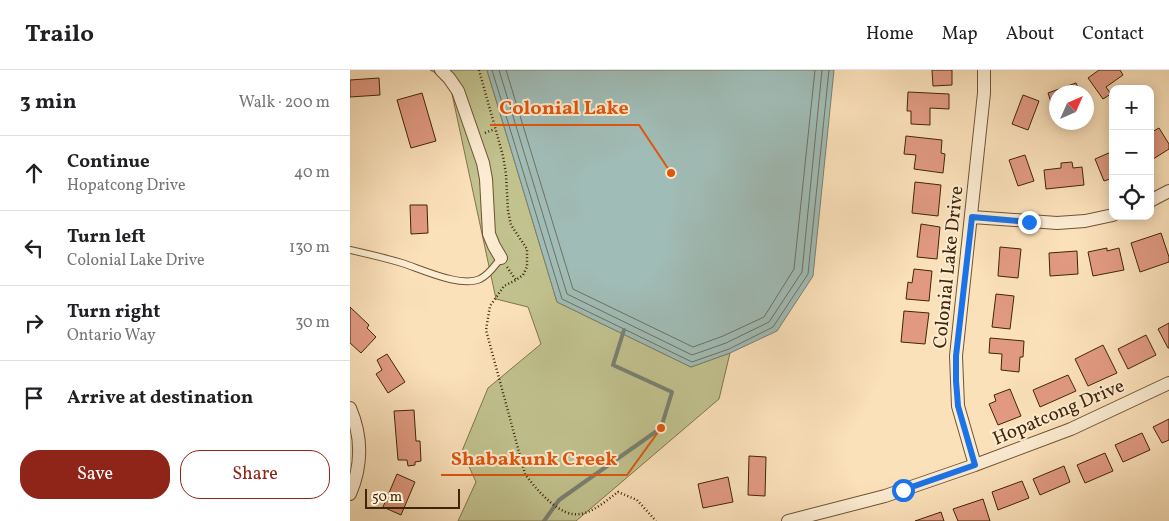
<!DOCTYPE html>
<html lang="en">
<head>
<meta charset="utf-8">
<style>
  :root { --surface:#fff; --page:#f6f6f6; --text:#202124; --muted:#757577; --line:#e0e0e0; --accent:#8f2418 }
  body { margin:0; font-family:Vollkorn,serif; background:var(--page); color:var(--text) }
  .controls { position:absolute; right:15px; top:15px; display:grid; overflow:hidden; border-radius:10px; box-shadow:0 2px 12px #0003 }
  .controls button { width:45px; height:45px; display:grid; place-items:center; padding:0; border:0; border-bottom:1px solid var(--line); background:var(--surface); color:var(--text); font:25px sans-serif }
  .compass { position:absolute; left:699px; top:15px; width:45px; height:45px; border-radius:50%; background:var(--surface); box-shadow:0 2px 12px #0003; rotate:45deg }
  .scale { position:absolute; left:15px; bottom:12px; width:95px; box-sizing:border-box; padding-left:5px; border:2px solid #402508; border-top:0; font-size:14px; line-height:18px; white-space:nowrap; color:#402508; -webkit-text-stroke:4px #fcecd2; paint-order:stroke }
  .stop { position:absolute; width:15px; height:15px; margin:-11px; border:4px solid #1a73e8; border-radius:50%; background:#fff }
  .stop.end { background:#1a73e8; border-color:#fff; box-shadow:0 1px 5px #0008 }
  .list { margin:0; padding:0; list-style:none }
  h2 { display:flex; justify-content:space-between; align-items:center; height:65px; margin:0; padding:0 20px; font-size:21px }
  h2 small { font-size:16px; font-weight:400; color:var(--muted) }
  .list li { display:grid; grid-template-columns:32px 1fr auto; gap:15px; align-items:center; box-sizing:border-box; height:75px; padding:0 20px; border-top:1px solid var(--line) }
  .list b { display:block; font-size:19px; white-space:nowrap }
  .list p { margin:0; font-size:16px; white-space:nowrap; color:var(--muted) }
  .list em { font-size:16px; font-style:normal; color:var(--muted) }
  .actions { display:flex; gap:10px; padding:15px 20px }
  .actions a { flex:1; padding:11px 0; border:1px solid var(--accent); border-radius:20px; text-align:center; font-size:18px; color:var(--accent) }
  .actions .main { background:var(--accent); color:#fff }
  .icon { flex:none; width:28px; height:28px; fill:none; stroke:currentColor; stroke-width:2; stroke-linecap:round; stroke-linejoin:round }
  .map { position:relative; flex:none; width:819px; height:451px; overflow:hidden }
  header { display:flex; align-items:center; gap:30px; box-sizing:border-box; height:70px; padding:0 25px; background:var(--surface); border-bottom:1px solid var(--line) }
  header strong { font-size:24px }
  nav { display:flex; gap:28px; margin-inline-start:auto; font-size:18px }
  main { display:flex }
  aside { flex:1; background:var(--surface) }
  .map>svg:first-child { display:block }
  .green { fill:#c1c28e; stroke:#80744b }
  .water { fill:#a0bcb6; stroke:#7a8070 }
  .lines { fill:none; stroke-linecap:round; stroke-linejoin:round }
  .shore { stroke:#70705f; stroke-width:1 }
  .stream { stroke:#7a8070; stroke-width:4 }
  .building { fill:#e19a81; stroke:#402508 }
  .lane-casing { stroke:#6f5434; stroke-width:8 }
  .street-casing { stroke:#6f5434; stroke-width:14 }
  .path { stroke:#402508; stroke-width:2.5; stroke-dasharray:1 2.5; stroke-linecap:butt }
  .lane { stroke:#fcecd2; stroke-width:6 }
  .street { stroke:#fcecd2; stroke-width:12 }
  .route { stroke:#1a73e8; stroke-width:6 }
  .labels { text-anchor:middle; stroke-width:4; stroke-linejoin:round; paint-order:stroke }
  .street-label { font-size:19px; fill:#402508; stroke:#fcecd2 }
  .leader { fill:none; stroke:#e0560c; stroke-width:2 }
  .callout-dot { fill:#e0560c; stroke:#fcecd2; stroke-width:2 }
  .callout-label { font-size:20px; text-anchor:middle; font-weight:bold; fill:#e0560c; stroke:#fcecd2; stroke-width:4; stroke-linejoin:round; paint-order:stroke }
</style>
</head>
<body>
<header>
<strong>Trailo</strong>
<nav><a>Home</a><a>Map</a><a>About</a><a>Contact</a></nav>
</header>
<main>
<aside>
<h2>3 min<small>Walk · 200 m</small></h2>
<ul class="list">
<li><svg class="icon" aria-label="ahead" viewBox="0 0 24 24"><path d="M12 20V5M6 11l6-6 6 6"/></svg><div><b>Continue</b><p>Hopatcong Drive</p></div><em>40 m</em></li>
<li><svg class="icon" aria-label="left" viewBox="0 0 24 24"><path d="M17 20v-9H6M10 6l-5 5 5 5"/></svg><div><b>Turn left</b><p>Colonial Lake Drive</p></div><em>130 m</em></li>
<li><svg class="icon" aria-label="right" viewBox="0 0 24 24"><path d="M7 20v-9h11M14 6l5 5-5 5"/></svg><div><b>Turn right</b><p>Ontario Way</p></div><em>30 m</em></li>
<li><svg class="icon" aria-label="arrive" viewBox="0 0 24 24"><path d="M6 21V4h12l-3 4 3 4H6"/></svg><div><b>Arrive at destination</b></div></li>
</ul>
<div class="actions"><a class="main">Save</a><a>Share</a></div>
</aside>
<div class="map">
<svg width="819" height="451" viewBox="0 0 819 451">
  <rect width="100%" height="100%" fill="#fbe1ba"/>
  <filter id="stains"><feTurbulence type="fractalNoise" baseFrequency=".004" numOctaves="4"/><feColorMatrix values="0 0 0 0 .2 0 0 0 0 .09 0 0 0 0 .02 0 0 0 .5 -.17"/></filter>
  <radialGradient id="worn" r=".72"><stop offset=".6" stop-color="#630" stop-opacity="0"/><stop offset="1" stop-color="#630" stop-opacity=".3"/></radialGradient>
  <path class="green" d="M80,0H137L207,232L341,297L380,283L369,329L226,451H108L126,412L112,381L138,318L191,274L178,237L146,229L99,10Z"/>
  <path class="water" d="M137,0H484L463,206L427,261L380,283L341,297L207,232Z"/>
  <g class="lines">
    <path class="shore" d="M142,0L212,229L342,292L379,279L423,257L458,204L479,0
      M149,0L217,224L342,285L376,273L419,252L452,202L472,0
      M156,0L223,219L343,277L373,266L414,247L444,199L465,0"/>
    <path class="stream" d="M194,451L209,430L311,358L322,322L263,295L274,260"/>
  </g>
  <path class="building" d="M582,0H602V15L583,16Z
    M749,0H770L773,5L756,17L761,24L753,29L738,8Z
    M29,8L30,25L0,27V10Z
    M726,13L730,22H706V47L698,23Z
    M558,22L599,24V39L580,38V55L561,54V41H557Z
    M72,23L86,71L61,78L47,30Z
    M673,25L689,31L678,60L662,54Z
    M809,58L819,74V79L800,91V63Z
    M556,66L592,70L591,83L595,84L593,103L564,99L566,85L554,84Z
    M763,77V108L754,111L745,89L761,82L760,78Z
    M675,85L684,111L668,116L659,90Z
    M722,92L723,98L732,97L734,115L696,119L694,100L711,98V93Z
    M565,112L591,115L588,146L562,143Z
    M60,135H77L78,163L61,164Z
    M571,154L590,157L587,189L567,187Z
    M811,163L819,187V192L790,202L781,173Z
    M650,177L671,179L668,208L648,206Z
    M757,178V181L769,178L774,200L743,206L738,182Z
    M727,181L728,204L700,206L699,183Z
    M564,199L582,201L579,231L556,229L558,212L562,213Z
    M646,224L664,226L660,259L642,257Z
    M0,237L19,255L17,258L26,267L11,283L0,273Z
    M554,241L579,243L575,274L551,272Z
    M819,253V278H818L808,259Z
    M796,265L806,285L778,299L768,279Z
    M640,268L674,271L673,287H670L669,302L651,300L652,284L639,283Z
    M753,275L767,303L738,316L725,289Z
    M37,284L55,312L38,323L26,304L32,300L27,290Z
    M718,305L726,321L690,337L683,320Z
    M660,319L671,346L648,355L639,334L646,331L644,325Z
    M64,340L66,371H70L71,391L65,392V395L58,396L57,390H48L44,341Z
    M819,349V370L812,373L803,357Z
    M792,363L800,380L773,392L765,375Z
    M755,383L763,401L735,413L727,395Z
    M399,386L416,387L415,426L398,425Z
    M714,396L720,412L690,425L683,409Z
    M47,404L65,412L51,445L33,437Z
    M378,407L383,432L353,438L348,414Z
    M672,411L679,428L648,440L642,422Z
    M633,429L640,451H608L603,439Z
    M591,442L594,451H565Z"/>
  <g class="lines">
    <defs>
      <path id="lane" d="M0,180C18,184 35,188 52,193C71,199 111,218 130,209C139,205 145,195 151,188"/>
      <path id="street" d="M91,0L99,8L108,21L133,93L136,109L139,164L144,176L151,188
        M800,131L819,121
        M622,147L707,153L735,151L763,145
        M0,338C12,366 12,396 0,424
        M625,395L608,336L606,286L634,23V0
        M438,451L535,426L625,395L721,359L819,313"/>
    </defs>
    <use href="#lane" class="lane-casing"/>
    <use href="#street" class="street-casing"/>
    <path class="path" d="M129,0L153,86L156,104L158,141L161,155L177,179V197L173,205L166,210L154,216L140,236L136,260L175,404C186,419 210,448 230,444C244,442 257,430 268,422L287,430L306,451
      M135,63L145,59
      M157,197L166,210"/>
    <use href="#lane" class="lane"/>
    <use href="#street" class="street"/>
  </g>
  <g class="lines">
    <path class="route" d="M553,420L625,395L608,336L606,311V286L622,147L679,152"/>
  </g>
  <g class="labels">
    <g class="street-label">
      <text transform="translate(597 197) rotate(-84)" y="7">Colonial Lake Drive</text>
      <text transform="translate(708 341) rotate(-23)" y="7">Hopatcong Drive</text>
    </g>
  </g>
  <path class="leader" d="M321 103L289 55H140M311 358L277 405H91"/>
  <g class="callout-dot">
    <circle cx="321" cy="103" r="5"/>
    <circle cx="311" cy="358" r="5"/>
  </g>
  <g class="callout-label">
    <text x="214" y="44">Colonial Lake</text>
    <text x="184" y="395">Shabakunk Creek</text>
  </g>
  <rect width="100%" height="100%" filter="url(#stains)"/>
  <rect width="100%" height="100%" fill="url(#worn)"/>
</svg>
<div class="controls">
<button>+</button>
<button>−</button>
<button><svg class="icon" aria-label="locate" viewBox="0 0 24 24"><circle cx="12" cy="12" r="6"/><path d="M12 2v4M12 18v4M2 12h4M18 12h4"/></svg></button>
</div>
<svg class="compass" viewBox="-18 -18 36 36"><path d="M0-13l5 13h-10z" fill="#e53935"/><path d="M0 13l5-13h-10z" fill="#757577"/></svg>
<div class="scale">50 m</div>
<div class="stop" style="left:553px;top:420px"></div>
<div class="stop end" style="left:679px;top:152px"></div>
</div>
</main>
</body>
</html>
